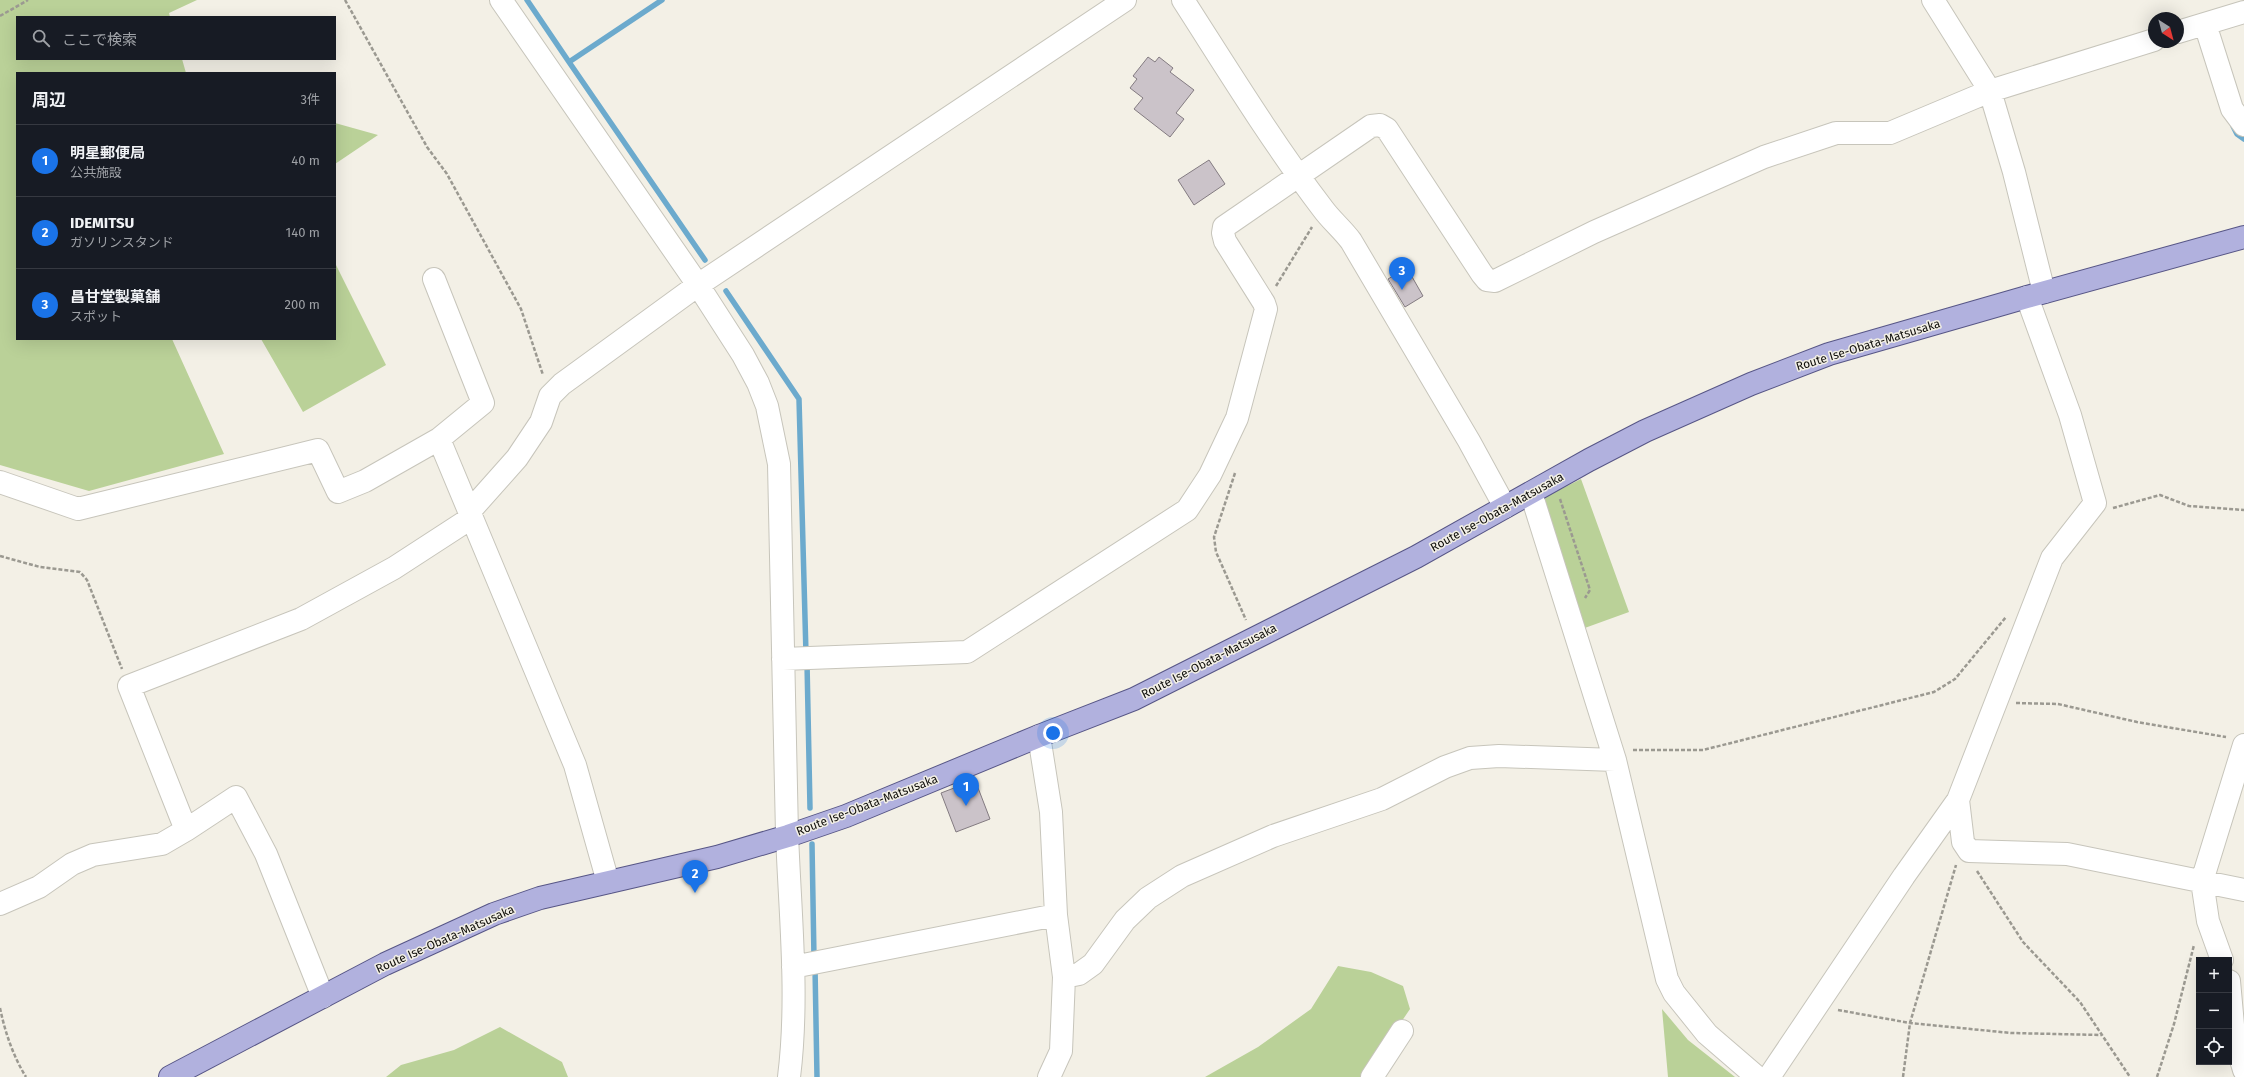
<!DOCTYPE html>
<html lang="ja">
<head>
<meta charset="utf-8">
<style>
  :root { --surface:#171b24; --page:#242831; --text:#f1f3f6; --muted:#9ea1a6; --line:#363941; --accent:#1a73e8 }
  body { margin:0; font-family:"Fira Sans","Noto Sans JP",sans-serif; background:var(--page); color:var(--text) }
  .controls { position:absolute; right:12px; bottom:12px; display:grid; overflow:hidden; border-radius:0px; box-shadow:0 4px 16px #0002 }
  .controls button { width:36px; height:36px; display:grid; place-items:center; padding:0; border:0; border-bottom:1px solid var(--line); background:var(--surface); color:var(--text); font:20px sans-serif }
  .compass { position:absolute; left:2148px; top:12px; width:36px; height:36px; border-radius:50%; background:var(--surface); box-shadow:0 4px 16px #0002; rotate:144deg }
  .you { position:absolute; left:1053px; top:733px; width:14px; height:14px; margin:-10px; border:3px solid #fff; border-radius:50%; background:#1a73e8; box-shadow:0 0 0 6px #1a73e833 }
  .badge { display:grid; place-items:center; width:26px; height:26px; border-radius:50%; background:var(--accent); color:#fff; font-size:13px; font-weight:700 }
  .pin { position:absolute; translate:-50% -33px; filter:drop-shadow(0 1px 2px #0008) }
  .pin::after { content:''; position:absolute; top:21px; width:14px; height:12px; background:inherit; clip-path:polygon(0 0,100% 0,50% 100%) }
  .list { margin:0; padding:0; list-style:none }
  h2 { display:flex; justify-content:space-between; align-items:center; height:52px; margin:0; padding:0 16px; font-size:17px }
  h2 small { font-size:13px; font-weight:400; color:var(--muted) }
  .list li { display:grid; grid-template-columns:26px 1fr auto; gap:12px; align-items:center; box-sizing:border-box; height:72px; padding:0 16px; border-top:1px solid var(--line) }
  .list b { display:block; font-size:15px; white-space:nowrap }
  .list p { margin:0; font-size:13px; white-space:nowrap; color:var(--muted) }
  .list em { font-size:13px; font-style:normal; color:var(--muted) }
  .icon { flex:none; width:22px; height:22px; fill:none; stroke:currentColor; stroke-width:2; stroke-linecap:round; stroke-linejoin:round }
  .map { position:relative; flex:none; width:2244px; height:1077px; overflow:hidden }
  .search { position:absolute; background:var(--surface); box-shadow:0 4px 16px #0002; left:16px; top:16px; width:320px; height:44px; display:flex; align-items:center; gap:10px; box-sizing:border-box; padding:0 14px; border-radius:0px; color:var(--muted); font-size:15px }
  .panel { position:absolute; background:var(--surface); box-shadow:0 4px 16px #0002; left:16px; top:72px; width:320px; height:268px; border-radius:0px }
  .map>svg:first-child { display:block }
  .green { fill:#bad198 }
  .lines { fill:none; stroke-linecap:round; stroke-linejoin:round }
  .stream { stroke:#6caacd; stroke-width:5.5 }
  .building { fill:#cbc3c9; stroke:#837b81 }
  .minor-casing { stroke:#c7c5bb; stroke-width:24 }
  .major-casing { stroke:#575686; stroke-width:24 }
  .path { stroke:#9b9991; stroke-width:2.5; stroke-dasharray:4 2; stroke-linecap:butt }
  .minor { stroke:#fff; stroke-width:22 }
  .major { stroke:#b1b1de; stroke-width:22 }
  .labels { text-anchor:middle; stroke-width:3; stroke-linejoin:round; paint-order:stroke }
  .street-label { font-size:12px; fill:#100f0c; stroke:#f3f0e6 }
</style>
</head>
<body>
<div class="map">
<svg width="2244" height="1077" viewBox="0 0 2244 1077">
  <rect width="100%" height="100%" fill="#f3f0e6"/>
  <path class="green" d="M0,0H197L169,13L170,17H17V59H182L186,73H17V339H172L224,454L89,491L0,465Z
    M335,123L378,135L335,164Z
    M335,263L386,365L303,412L261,339H335Z
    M1581,479L1629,612L1582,629L1541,499Z
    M1338,966L1371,972L1403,986L1410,1009L1366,1074L1363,1077H1205L1258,1047L1311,1009Z
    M1662,1009L1688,1040L1735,1077H1668Z
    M500,1027L562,1062L568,1077H386L401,1065L454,1050Z"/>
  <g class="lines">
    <path class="stream" d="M527,0L569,62
      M662,0L569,62L705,260
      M2233,126L2237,134L2244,139
      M726,291L799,399L806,654
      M807,663L810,808
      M812,844L814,958
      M815,967L817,1077"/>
  </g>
  <path class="building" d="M1148,57L1155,62L1159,57L1173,68L1170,72L1194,90L1176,113L1184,119L1170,137L1134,109L1143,98L1130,88L1137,79L1133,76Z
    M1209,160L1225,184L1194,205L1178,180Z
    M1407,268L1423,296L1405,307L1388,279Z
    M975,780L990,819L956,832L941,793Z"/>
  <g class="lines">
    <defs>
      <path id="minor" d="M501,0L698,285L743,355L758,383L767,406L779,464C781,588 784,711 787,834C790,915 799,997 789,1077
        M1183,0C1228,70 1272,142 1323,209C1331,220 1342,229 1351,241L1469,441L1505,507
        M1933,0L1990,91L2014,172L2044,292
        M2205,24L2232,109L2244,125
        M2178,32L2244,12
        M439,439L575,765L608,882
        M0,482L78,509L318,450L338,492L365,481L439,439L483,403L434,279
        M1531,493L1615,760L1667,979L1674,993L1707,1034L1757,1077
        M469,512L517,458L541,422L550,396L562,384L698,285L1125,0
        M783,659L967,652L1187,510L1210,475L1237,418L1266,309L1264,303L1225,241L1223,233L1224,227L1371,126L1380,125L1387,129L1482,274L1487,280L1495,281L1594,232L1764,157L1836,133H1890L1990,91L2154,40
        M1039,736L1051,812L1056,915L1064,977L1061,1051L1049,1077
        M1958,800L1963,842L1969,851L2067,854L2244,890
        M186,830L236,797L266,854L323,997
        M0,904L39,887L72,864L93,855L162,844L186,830L129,686L301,619L394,568L471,518
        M2222,960L2208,921L2202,881L2244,745
        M793,967L1056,915
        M1064,977L1079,974L1093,964L1125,920L1148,898L1182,876L1273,836L1382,799L1445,767L1470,758L1499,756L1615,760
        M2229,981L2234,1036L2244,1070
        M1372,1077L1402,1031
        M1769,1077L1904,876L1958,800L2052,558L2095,503L2070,415L2027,297"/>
      <path id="major" d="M170,1077L385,964L494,914L540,898L717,857L788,836L846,816L1039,736L1134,699L1416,557L1589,460L1645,431L1751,384L1829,354L2027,297L2244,237"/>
    </defs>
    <use href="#minor" class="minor-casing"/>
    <use href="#major" class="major-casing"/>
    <path class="path" d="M345,0L427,147L447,174L521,309L543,375
      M0,16L28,0
      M1276,286L1312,227
      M1235,473L1214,537L1216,552L1246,620
      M1560,499L1590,590L1585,598
      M2113,508L2160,495L2189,506L2244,510
      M0,556L40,567L80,572L87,580L122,669
      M2016,703L2058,704L2137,722L2226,737
      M1633,750H1703L1934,692L1955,679L2006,617
      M1977,871L2023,942L2080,1002L2130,1077
      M0,1008C5,1032 13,1056 26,1077
      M1838,1010L1910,1023L2011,1033L2101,1035
      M1903,1077L1910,1023L1956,865
      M2157,1077L2174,1024L2194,945"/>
    <use href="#minor" class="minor"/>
    <use href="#major" class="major"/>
  </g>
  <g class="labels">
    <g class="street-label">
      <text transform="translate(1868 345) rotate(-17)" y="4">Route Ise-Obata-Matsusaka</text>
      <text transform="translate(1497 512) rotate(-29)" y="4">Route Ise-Obata-Matsusaka</text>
      <text transform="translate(1209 661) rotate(-27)" y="4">Route Ise-Obata-Matsusaka</text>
      <text transform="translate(867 805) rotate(-21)" y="4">Route Ise-Obata-Matsusaka</text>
      <text transform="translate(445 939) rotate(-24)" y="4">Route Ise-Obata-Matsusaka</text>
    </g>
  </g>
</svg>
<div class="controls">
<button>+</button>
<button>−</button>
<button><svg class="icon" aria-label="locate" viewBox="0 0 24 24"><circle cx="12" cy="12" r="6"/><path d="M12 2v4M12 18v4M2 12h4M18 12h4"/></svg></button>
</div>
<svg class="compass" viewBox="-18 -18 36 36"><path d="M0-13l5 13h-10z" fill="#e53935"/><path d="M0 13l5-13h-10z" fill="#9ea1a6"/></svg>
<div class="you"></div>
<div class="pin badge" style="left:966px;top:806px">1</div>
<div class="pin badge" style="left:695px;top:893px">2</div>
<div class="pin badge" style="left:1402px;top:290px">3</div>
<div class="search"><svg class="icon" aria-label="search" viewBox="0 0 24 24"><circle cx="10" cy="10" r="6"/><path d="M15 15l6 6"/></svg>ここで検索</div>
<section class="panel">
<h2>周辺<small>3件</small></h2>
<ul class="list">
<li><span class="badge">1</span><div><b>明星郵便局</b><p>公共施設</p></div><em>40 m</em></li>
<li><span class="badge">2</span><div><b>IDEMITSU</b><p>ガソリンスタンド</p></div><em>140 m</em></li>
<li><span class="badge">3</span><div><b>昌甘堂製菓舗</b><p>スポット</p></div><em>200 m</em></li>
</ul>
</section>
</div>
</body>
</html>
